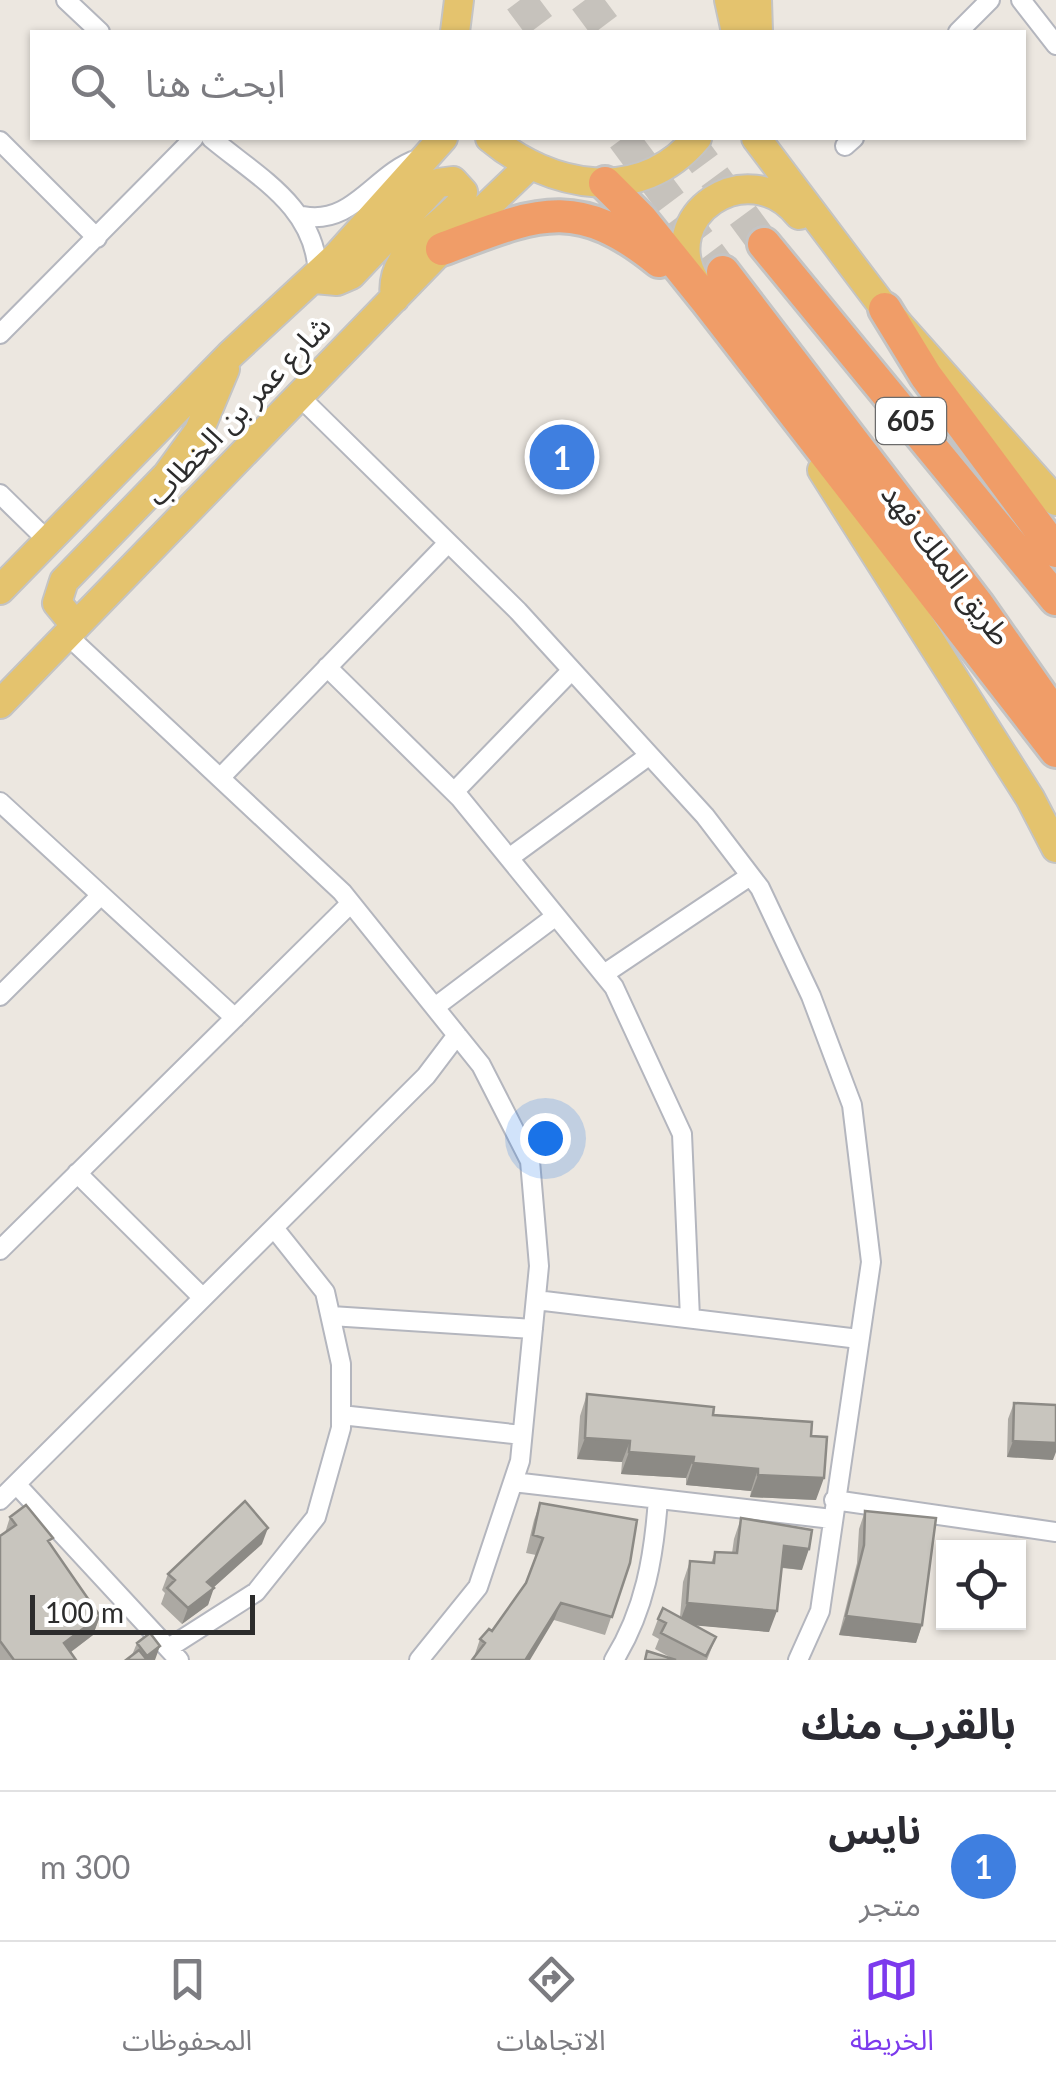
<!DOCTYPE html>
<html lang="ar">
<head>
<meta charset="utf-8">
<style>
  :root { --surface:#fff; --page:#f2f2f3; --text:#2b2b33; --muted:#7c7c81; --line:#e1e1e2; --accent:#7c3aed }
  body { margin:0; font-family:Lato,"Noto Sans Arabic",sans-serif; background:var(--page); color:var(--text); direction:rtl }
  .controls { position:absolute; right:30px; bottom:30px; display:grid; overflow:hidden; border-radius:0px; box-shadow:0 2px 8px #0004 }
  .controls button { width:90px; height:90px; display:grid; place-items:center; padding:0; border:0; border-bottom:2px solid var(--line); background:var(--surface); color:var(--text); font:50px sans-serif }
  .scale { position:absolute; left:30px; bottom:25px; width:225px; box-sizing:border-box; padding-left:10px; border:5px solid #2c2c2c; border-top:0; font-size:28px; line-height:35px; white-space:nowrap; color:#2c2c2c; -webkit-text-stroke:8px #fff; paint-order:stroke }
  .you { position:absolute; left:545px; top:1138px; width:35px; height:35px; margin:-25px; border:8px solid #fff; border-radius:50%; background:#1a73e8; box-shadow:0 0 0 15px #1a73e833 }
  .badge { display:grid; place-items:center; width:65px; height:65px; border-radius:50%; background:var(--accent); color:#fff; font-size:32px; font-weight:700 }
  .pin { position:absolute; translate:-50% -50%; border:5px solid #fff; box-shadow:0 2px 10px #0006 }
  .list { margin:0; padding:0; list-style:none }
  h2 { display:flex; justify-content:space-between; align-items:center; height:130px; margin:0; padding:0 40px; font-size:42px }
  h2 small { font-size:32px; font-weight:400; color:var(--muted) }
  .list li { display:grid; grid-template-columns:65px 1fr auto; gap:30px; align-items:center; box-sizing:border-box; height:150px; padding:0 40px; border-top:2px solid var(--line) }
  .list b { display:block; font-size:38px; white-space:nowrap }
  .list p { margin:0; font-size:32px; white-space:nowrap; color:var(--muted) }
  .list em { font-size:32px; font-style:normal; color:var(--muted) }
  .icon { flex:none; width:55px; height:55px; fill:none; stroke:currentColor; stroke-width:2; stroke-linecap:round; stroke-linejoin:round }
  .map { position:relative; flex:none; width:1056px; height:1660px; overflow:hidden; direction:ltr }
  .search { position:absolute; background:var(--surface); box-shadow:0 2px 8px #0004; left:30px; right:30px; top:30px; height:110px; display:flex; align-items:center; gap:25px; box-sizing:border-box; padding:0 35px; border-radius:0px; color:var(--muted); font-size:38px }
  .sheet { height:280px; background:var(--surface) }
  nav { display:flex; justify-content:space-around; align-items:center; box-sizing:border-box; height:140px; border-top:2px solid var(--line); background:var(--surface); font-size:28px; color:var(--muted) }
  nav a { display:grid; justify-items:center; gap:5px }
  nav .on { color:var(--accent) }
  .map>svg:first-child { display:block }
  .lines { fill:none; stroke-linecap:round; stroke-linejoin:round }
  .highway-tunnel { stroke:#c6c2bc; stroke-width:32; stroke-dasharray:32 16; stroke-linecap:butt }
  .street-casing { stroke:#b4b6be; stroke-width:22 }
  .primary-casing { stroke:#c4c4c4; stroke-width:32 }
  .highway-casing { stroke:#c4c4c4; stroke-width:38 }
  .street { stroke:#fff; stroke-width:18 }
  .primary { stroke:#e4c36e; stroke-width:28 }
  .highway { stroke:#f09d68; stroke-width:32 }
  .wall { fill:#aca9a3 }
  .shaded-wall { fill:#8c8a85 }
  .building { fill:#c8c5be; stroke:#8c8a85; stroke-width:2.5 }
  .labels { text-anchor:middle; stroke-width:8; stroke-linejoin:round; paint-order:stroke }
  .shield { fill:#fff; stroke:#6b6b6b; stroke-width:2.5 }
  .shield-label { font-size:28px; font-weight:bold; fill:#2c2c2c }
  .street-label { font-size:30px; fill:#2c2c2c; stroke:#fff }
</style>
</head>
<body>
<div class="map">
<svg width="1056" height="1660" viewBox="0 0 1056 1660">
  <rect width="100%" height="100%" fill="#ece7e0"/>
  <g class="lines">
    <path class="highway-tunnel" d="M520,0L544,32
      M585,0L609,32
      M623,138L723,272
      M686,138L764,244"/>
    <defs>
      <path id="street" d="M66,0L100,32
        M1021,0L1056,45
        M958,32L990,0
        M211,138C259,178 316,207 318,275
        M0,141L97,238
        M845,146L854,138
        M303,216C353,226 375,173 418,159
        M0,334L194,138
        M299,396L518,611L705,816L760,888L811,996L852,1105L871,1262L820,1611L798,1660
        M0,494L48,541
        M67,635L342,892L481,1065L530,1161L539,1266L520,1461L478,1587L419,1660
        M327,667L460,798L614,987L682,1134L690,1318
        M220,778L447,544
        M454,792L571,671
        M0,802L235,1018
        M509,858L647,757
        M604,974L750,876
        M0,996L101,895
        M435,1007L556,916
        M77,1173L203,1298
        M0,1250L351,903
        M536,1300L859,1339
        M331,1316L533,1329
        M341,1415L522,1435
        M513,1482L832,1519
        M16,1484L179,1660
        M0,1500L426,1076L457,1035
        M834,1500L1056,1532
        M170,1647L256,1592L316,1517L341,1428V1364L325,1292L274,1228
        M614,1660C645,1610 654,1556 658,1499"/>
      <path id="primary" d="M729,0L736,32
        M757,0L758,32
        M455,32L459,0
        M490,138C550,188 640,206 697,138
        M756,138L885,309L1056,501
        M315,279L337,281L351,275L438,183L453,181L463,192L461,203C436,232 388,253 395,298
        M696,283C654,216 748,152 799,215
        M822,470L1030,798L1056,848
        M0,590L231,354L337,256L443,138
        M76,626L57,603L64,581L167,475L199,431L225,369
        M0,704L438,253L528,167"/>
      <path id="highway" d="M605,183L641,219L707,301L1056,751
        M764,244L1056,599
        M442,249C534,215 574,192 659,261
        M723,272L977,604L1056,717
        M885,309L926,376L1056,551"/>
    </defs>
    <use href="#street" class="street-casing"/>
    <use href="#primary" class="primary-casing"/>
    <use href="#highway" class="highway-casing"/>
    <use href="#street" class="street"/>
    <use href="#primary" class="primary"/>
    <use href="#highway" class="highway"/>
  </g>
  <path class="wall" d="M587,1394L713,1415L811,1436L816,1500L750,1497L751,1491L686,1485V1478L621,1474L622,1462L577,1459L580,1416Z
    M1014,1403L1053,1460L1007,1457L1008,1419Z
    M540,1503L630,1563L605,1635L554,1620L474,1657L480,1639L492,1631L526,1583L536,1555L526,1553L534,1520Z
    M865,1511L922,1625L916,1643L839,1635L857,1563L859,1529Z
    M10,1517L50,1544L100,1616L93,1635L71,1652L76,1660H0V1536L5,1533Z
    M741,1518L802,1570L782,1568L769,1632L695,1625L716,1637L707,1660H644H675L655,1649L659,1639L652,1635L658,1619L680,1617L683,1582L690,1561L711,1563L715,1552L732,1553L734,1539Z
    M262,1544L213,1588L208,1605L182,1624L161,1604L165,1593L162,1590L168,1574Z
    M137,1643L155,1660L132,1655Z"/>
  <path class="shaded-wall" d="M585,1438L630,1441L622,1462L577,1459Z
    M1013,1441L1056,1443V1452L1053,1460L1007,1457Z
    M629,1452L694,1457L686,1478L621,1474Z
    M693,1463L758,1469L751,1491L686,1485Z
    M758,1475L824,1478L816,1500L750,1497Z
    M268,1528L262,1544L205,1595L214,1588L208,1605L182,1624L188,1608L207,1582Z
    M784,1546L809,1549L802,1570L777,1567Z
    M561,1603L554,1620L530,1660H526Z
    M687,1603L777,1611L769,1632L679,1624Z
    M100,1616L93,1635L60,1660L64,1643Z
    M846,1616L922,1625L916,1643L839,1635Z
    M160,1646L155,1660H145L147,1656Z"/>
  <path class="building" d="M587,1394L714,1407L713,1415L812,1422L811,1436L827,1437L824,1478L758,1475V1469L693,1463L694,1457L629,1452L630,1441L585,1438Z
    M1014,1403L1056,1405V1443L1013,1441Z
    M245,1501L268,1528L207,1582L214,1588L188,1608L167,1588L175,1580L168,1574Z
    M540,1503L637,1520L630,1563L612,1617L561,1603L526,1659L528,1660H472L485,1643L480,1639L489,1629L492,1631L526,1583L543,1538L533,1535Z
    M26,1505L53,1538L48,1541L100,1616L64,1643L76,1660H14L0,1641V1536L16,1525L10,1517Z
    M865,1511L936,1518L922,1625L846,1616L864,1545Z
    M741,1518L812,1530L809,1549L784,1546L777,1611L687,1603L690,1561L714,1563L715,1552L737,1553Z
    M663,1608L716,1637L706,1656L661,1633L666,1623L658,1619Z
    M150,1633L160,1646L147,1656L137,1643Z
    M139,1650L147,1660H126Z
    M647,1651L676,1660H645Z"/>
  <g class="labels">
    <rect class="shield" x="876" y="398" width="70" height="46" rx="8"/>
    <g class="shield-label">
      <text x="911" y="431">605</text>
    </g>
    <g class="street-label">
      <text transform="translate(239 411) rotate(-46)" y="10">شارع عمر بن الخطاب</text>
      <text transform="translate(946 565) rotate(53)" y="10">طريق الملك فهد</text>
    </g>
  </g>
</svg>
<div class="controls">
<button><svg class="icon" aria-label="locate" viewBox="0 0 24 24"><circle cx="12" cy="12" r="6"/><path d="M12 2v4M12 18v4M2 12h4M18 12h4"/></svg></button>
</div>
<div class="scale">100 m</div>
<div class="you"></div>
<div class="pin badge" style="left:562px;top:457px;background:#3f7fe0">1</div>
<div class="search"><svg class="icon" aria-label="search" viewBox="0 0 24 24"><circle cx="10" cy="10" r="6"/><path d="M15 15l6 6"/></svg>ابحث هنا</div>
</div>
<section class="sheet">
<h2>بالقرب منك<small></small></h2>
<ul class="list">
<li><span class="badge" style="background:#3f7fe0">1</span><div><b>نايس</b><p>متجر</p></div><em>300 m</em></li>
</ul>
</section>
<nav>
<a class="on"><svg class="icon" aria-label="map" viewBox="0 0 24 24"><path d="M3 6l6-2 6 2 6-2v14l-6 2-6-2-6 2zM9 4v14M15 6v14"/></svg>الخريطة</a>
<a><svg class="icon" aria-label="directions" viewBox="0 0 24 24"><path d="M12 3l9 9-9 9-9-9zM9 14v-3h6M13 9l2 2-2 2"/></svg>الاتجاهات</a>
<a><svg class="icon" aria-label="saved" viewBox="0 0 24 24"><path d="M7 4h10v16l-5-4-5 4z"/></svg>المحفوظات</a>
</nav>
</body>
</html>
